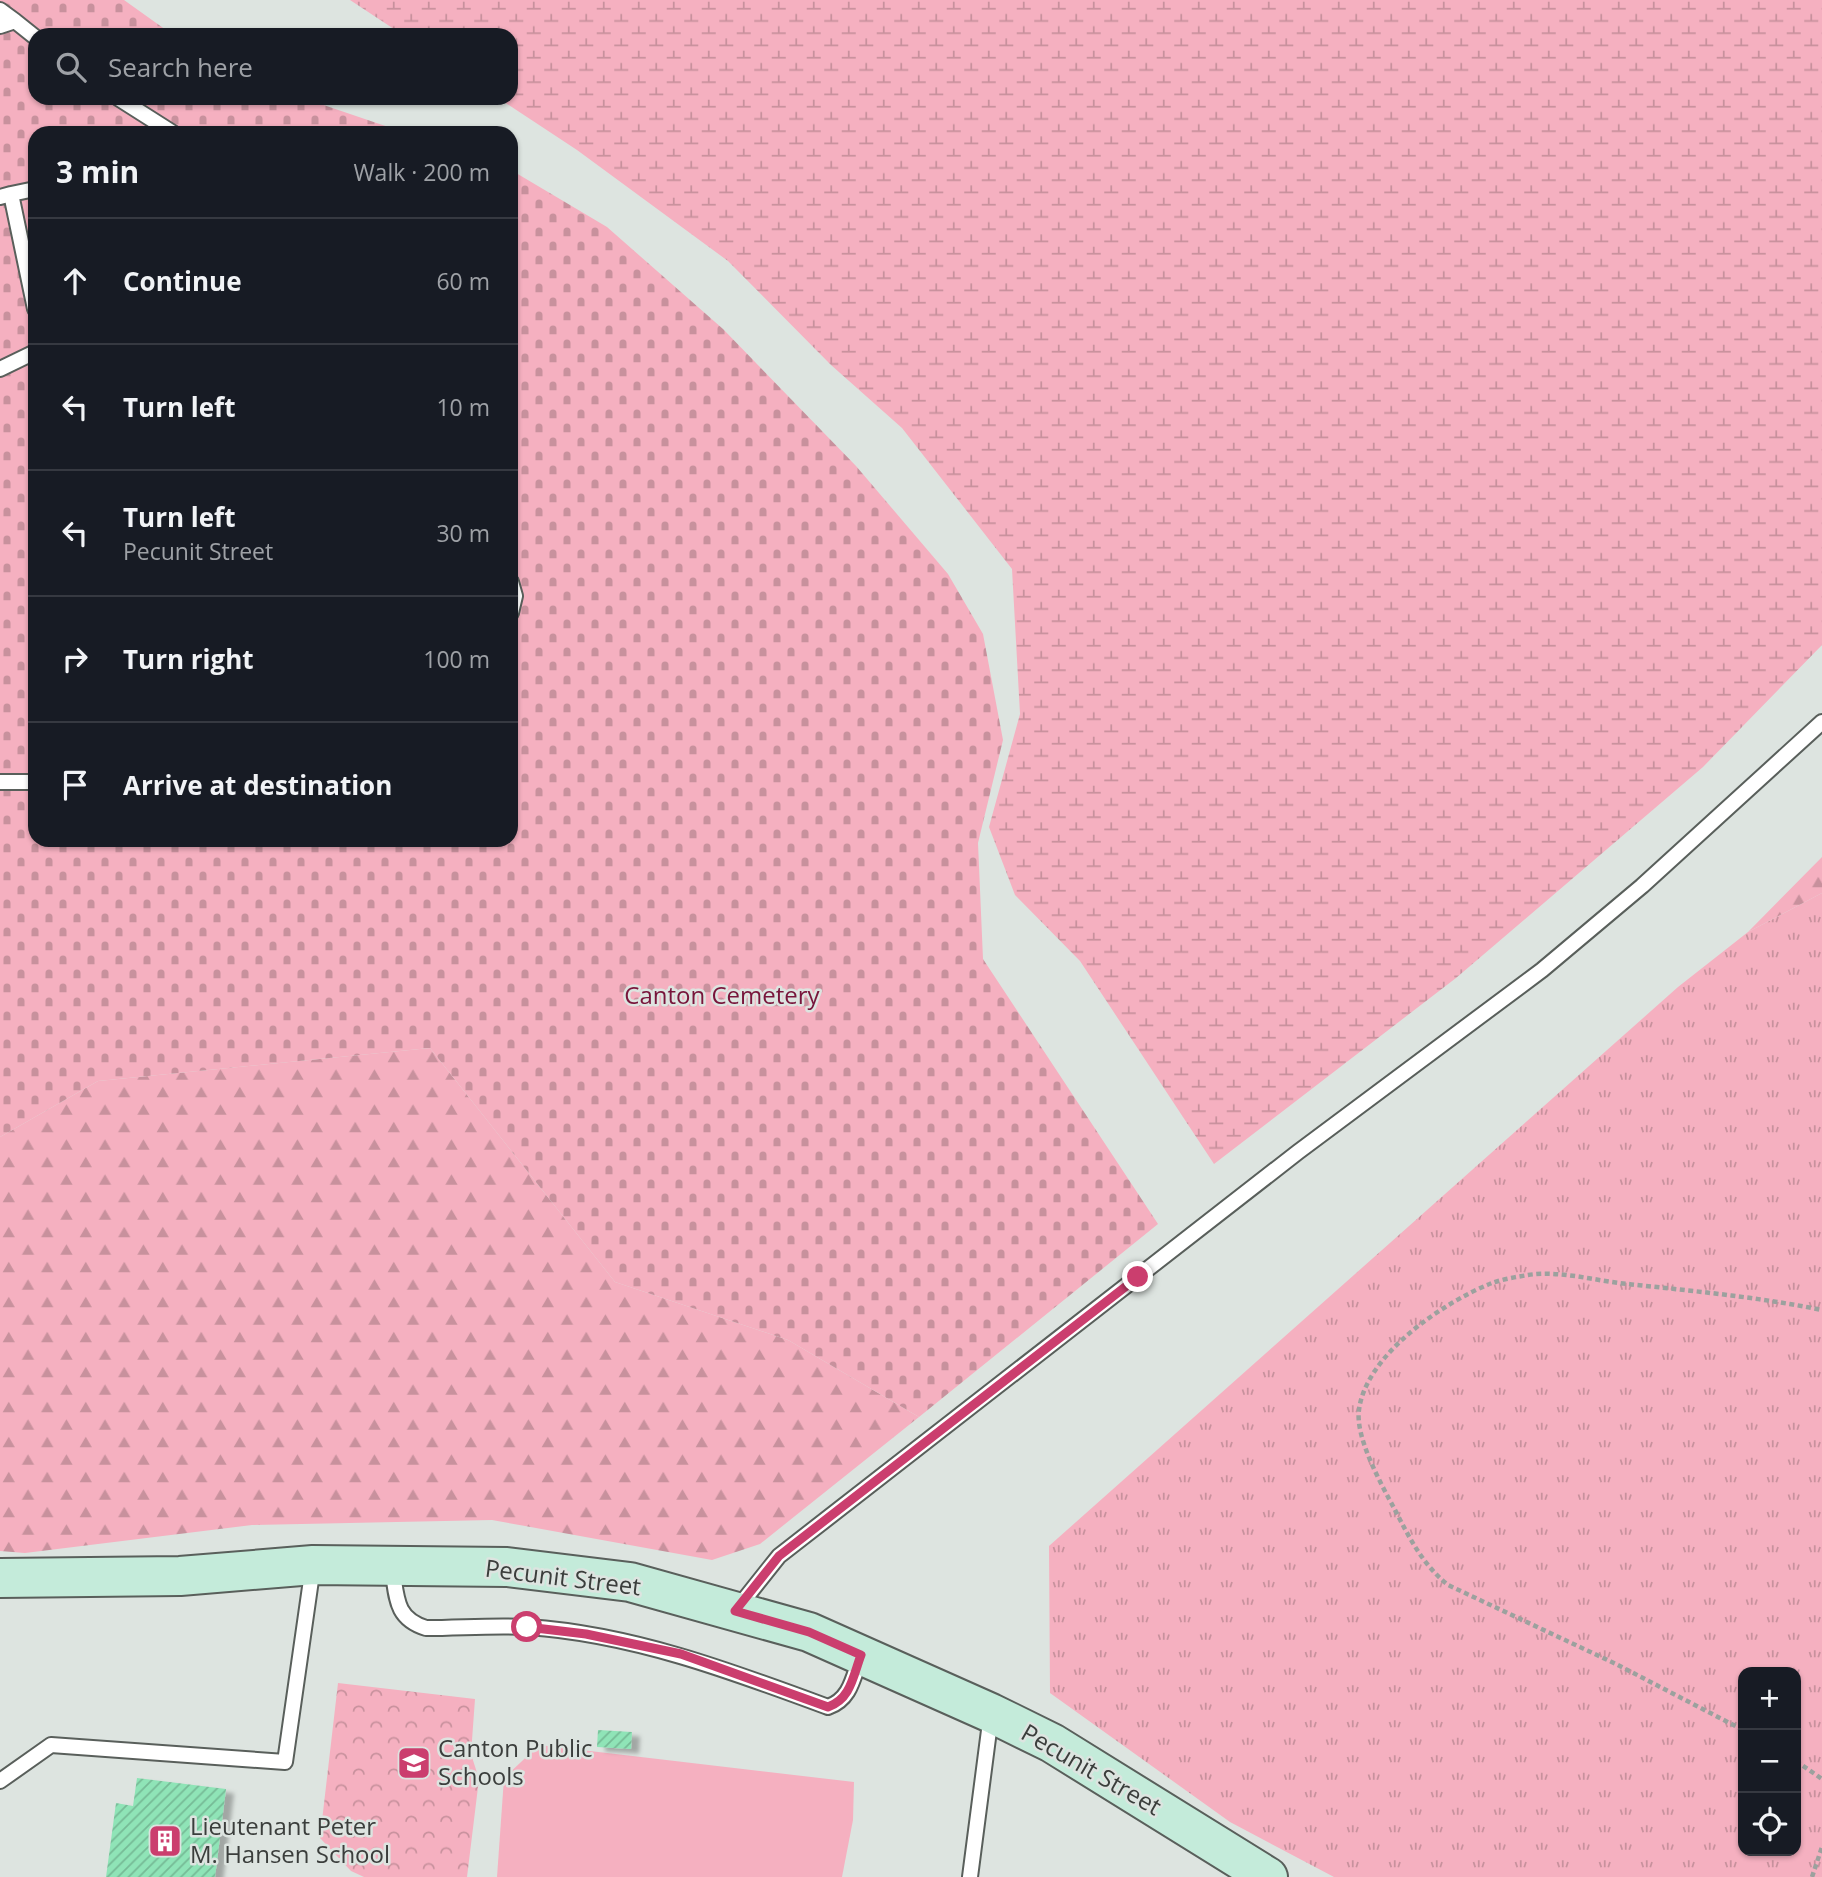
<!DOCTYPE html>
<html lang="en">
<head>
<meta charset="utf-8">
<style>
  :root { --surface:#171b24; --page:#20242c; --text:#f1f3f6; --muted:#9ea1a6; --line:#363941 }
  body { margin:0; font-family:"Open Sans",sans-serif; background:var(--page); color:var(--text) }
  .controls { position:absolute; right:21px; bottom:21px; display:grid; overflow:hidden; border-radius:14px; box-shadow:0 2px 5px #0004 }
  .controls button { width:63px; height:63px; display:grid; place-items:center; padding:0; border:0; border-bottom:2px solid var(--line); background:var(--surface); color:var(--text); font:35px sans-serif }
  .stop { position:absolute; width:21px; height:21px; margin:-16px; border:5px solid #cb3e6e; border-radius:50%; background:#fff }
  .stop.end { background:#cb3e6e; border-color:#fff; box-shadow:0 2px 7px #0008 }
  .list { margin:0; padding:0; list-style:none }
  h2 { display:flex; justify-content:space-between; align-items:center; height:91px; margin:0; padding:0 28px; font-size:30px }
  h2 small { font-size:23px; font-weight:400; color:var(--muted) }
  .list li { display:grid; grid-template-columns:46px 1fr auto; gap:21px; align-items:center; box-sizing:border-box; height:126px; padding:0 28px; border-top:2px solid var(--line) }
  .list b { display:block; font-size:26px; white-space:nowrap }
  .list p { margin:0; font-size:23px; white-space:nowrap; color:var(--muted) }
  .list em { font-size:23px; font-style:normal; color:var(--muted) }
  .icon { flex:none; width:38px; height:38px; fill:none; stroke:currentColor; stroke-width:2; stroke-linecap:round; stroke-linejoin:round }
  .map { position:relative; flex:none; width:1822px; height:1877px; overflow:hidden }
  .search { position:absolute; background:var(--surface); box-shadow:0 2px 5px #0004; left:28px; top:28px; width:490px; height:77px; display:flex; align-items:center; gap:18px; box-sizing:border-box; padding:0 24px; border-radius:21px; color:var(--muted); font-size:26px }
  .panel { position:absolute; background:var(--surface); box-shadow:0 2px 5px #0004; left:28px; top:126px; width:490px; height:721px; border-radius:21px }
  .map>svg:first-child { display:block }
  .grass { fill:url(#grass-tufts); fill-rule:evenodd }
  .forest { fill:url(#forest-firs) }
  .wetland { fill:url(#wetland-marsh) }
  .cemetery { fill:url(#cemetery-stones) }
  .park { fill:url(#park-crowns) }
  .pitch { fill:#f5b0c0 }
  .building { fill:url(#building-hatch); filter:url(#shadow) }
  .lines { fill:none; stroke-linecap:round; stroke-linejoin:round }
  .lane-casing { stroke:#595f5b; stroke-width:18 }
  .secondary-casing { stroke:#595f5b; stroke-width:42 }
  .path { stroke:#9ca19e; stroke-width:4.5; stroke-dasharray:5 3.5; stroke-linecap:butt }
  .lane { stroke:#fff; stroke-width:14 }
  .secondary { stroke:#c4ebda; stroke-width:38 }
  .route { stroke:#cb3e6e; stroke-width:9 }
  .labels { text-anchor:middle; stroke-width:5; stroke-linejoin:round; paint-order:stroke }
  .park-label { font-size:24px; fill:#78153b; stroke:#dde4e0 }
  .street-label { font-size:24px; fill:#3b3e3c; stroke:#dde4e0 }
  .poi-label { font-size:24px; fill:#3b3e3c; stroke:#dde4e0; text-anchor:start }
</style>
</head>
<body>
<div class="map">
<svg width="1822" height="1877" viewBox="0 0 1822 1877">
  <defs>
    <pattern id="grass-tufts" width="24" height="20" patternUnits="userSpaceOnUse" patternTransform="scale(1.75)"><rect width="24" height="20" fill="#f5b0c0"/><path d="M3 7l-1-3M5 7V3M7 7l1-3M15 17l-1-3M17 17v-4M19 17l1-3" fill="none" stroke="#c8919d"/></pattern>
    <pattern id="forest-firs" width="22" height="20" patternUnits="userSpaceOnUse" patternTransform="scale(1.75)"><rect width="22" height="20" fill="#f5b0c0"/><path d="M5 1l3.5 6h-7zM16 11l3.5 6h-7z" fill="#c8919d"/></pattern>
    <pattern id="wetland-marsh" width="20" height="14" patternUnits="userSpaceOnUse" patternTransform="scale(1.75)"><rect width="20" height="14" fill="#f5b0c0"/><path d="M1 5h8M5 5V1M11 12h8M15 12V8" fill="none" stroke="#c8919d"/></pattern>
    <pattern id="cemetery-stones" width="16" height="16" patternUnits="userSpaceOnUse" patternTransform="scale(1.75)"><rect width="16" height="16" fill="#f5b0c0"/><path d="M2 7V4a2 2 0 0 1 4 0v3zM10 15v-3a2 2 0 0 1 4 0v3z" fill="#c8919d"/></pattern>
    <pattern id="park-crowns" width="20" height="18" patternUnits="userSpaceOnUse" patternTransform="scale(1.75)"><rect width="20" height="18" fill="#f5b0c0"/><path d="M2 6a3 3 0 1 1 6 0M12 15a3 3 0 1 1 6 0" fill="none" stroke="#c8919d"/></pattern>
    <pattern id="building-hatch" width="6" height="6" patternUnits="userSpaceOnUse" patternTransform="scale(1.75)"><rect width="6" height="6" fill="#8fe4b7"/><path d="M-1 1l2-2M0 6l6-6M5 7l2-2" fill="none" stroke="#76ba96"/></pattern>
    <filter id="shadow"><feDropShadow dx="8" dy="4.5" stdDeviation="2" flood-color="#0004"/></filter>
  </defs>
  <rect width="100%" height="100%" fill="#dde4e0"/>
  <path class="grass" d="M1822,893V1877H1334L1230,1822L1050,1693L1049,1546L1678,987L1748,932ZM1743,1672H1796V1851H1743Z"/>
  <path class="forest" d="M1822,857V893L1748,932Z
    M430,1048L615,1282L788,1340L919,1417L760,1544L712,1560L492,1520L252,1525L25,1553L0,1551V1137L98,1081Z"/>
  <path class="wetland" d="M350,0H1822V645L1703,767L1456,978L1214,1164L1080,961L1015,895L989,827L1020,714L1012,569L902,428L831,365L728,261L577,150L498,98H511V35H403Z"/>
  <path class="cemetery" d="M0,0H124L173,35H35V98H303L406,133H35V840H511V170L607,227L723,329L856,466L948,574L983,634L1003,740L978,843L983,959L1158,1224L919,1417L788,1340L615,1282L430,1048L98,1081L0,1137Z"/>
  <path class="park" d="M338,1683L475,1699L471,1754L479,1779L467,1877H364L351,1871L320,1838Z"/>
  <path class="pitch" d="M539,1745L854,1782L853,1820L842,1877H497L504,1778Z"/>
  <path class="building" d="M598,1730L632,1732L631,1749L597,1747Z
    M137,1778L226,1789L215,1877H106L116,1803L133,1806Z"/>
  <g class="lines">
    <defs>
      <path id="lane" d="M0,10L15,21L0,26
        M15,21L35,37
        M118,98L173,133
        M11,194L35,189
        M0,197L11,194L35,309
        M0,369L35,352
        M511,582L515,596L511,613
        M0,782H35
        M392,1567C397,1596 394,1618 426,1628C460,1628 494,1625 528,1627C632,1634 731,1671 828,1707C851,1699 853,1677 861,1656
        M736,1610L779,1556L1298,1152L1542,970L1642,886L1822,722
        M0,1781L51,1745L285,1762L313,1566
        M970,1877L991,1715"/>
      <path id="secondary" d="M0,1578L180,1576L313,1565L507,1567L630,1582L809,1632L991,1713L1052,1743L1268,1877"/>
    </defs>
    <use href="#lane" class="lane-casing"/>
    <use href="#secondary" class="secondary-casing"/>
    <path class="path" d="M1743,1730L1616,1664L1448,1585C1422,1564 1409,1537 1394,1508C1381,1484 1355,1437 1359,1410C1366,1354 1444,1302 1492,1283C1503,1279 1516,1277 1528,1275C1561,1270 1595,1281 1628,1284C1693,1291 1758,1297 1822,1310
      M1796,1761L1822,1779
      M1812,1877L1822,1847"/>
    <use href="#lane" class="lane"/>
    <use href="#secondary" class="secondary"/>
  </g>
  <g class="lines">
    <path class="route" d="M527,1627L586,1634L681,1654L828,1707C851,1699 853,1676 861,1655L809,1632L735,1611L779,1556L1138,1277"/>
  </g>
  <defs>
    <symbol id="school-square" viewBox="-11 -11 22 22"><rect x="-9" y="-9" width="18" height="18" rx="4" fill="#cb3e6e" stroke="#dde4e0"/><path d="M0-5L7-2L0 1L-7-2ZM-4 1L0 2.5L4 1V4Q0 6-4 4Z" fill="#fff"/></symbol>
    <symbol id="building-square" viewBox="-11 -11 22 22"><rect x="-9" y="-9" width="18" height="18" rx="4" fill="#cb3e6e" stroke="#dde4e0"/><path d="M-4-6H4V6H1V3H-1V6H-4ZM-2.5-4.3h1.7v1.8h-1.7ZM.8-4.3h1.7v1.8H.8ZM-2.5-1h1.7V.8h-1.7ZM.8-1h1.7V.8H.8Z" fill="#fff"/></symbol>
  </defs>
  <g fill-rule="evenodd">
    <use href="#school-square" x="395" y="1744" width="38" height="38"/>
    <use href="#building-square" x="146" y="1822" width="38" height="38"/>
  </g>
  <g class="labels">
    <g class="park-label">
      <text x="722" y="1004">Canton Cemetery</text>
    </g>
    <g class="street-label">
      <text transform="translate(563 1578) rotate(7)" y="8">Pecunit Street</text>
      <text transform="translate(1091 1770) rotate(30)" y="8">Pecunit Street</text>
    </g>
    <g class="poi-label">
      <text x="438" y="1757">Canton Public<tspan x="438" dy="28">Schools</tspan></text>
      <text x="190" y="1835">Lieutenant Peter<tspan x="190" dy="28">M. Hansen School</tspan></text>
    </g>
  </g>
</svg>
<div class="controls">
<button>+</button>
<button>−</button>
<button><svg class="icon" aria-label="locate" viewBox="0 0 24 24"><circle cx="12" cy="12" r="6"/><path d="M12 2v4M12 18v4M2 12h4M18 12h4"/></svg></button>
</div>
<div class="stop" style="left:527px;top:1627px"></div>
<div class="stop end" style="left:1138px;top:1277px"></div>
<div class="search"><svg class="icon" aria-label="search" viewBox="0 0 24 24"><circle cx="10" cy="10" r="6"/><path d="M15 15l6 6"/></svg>Search here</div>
<section class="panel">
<h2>3 min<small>Walk · 200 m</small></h2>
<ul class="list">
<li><svg class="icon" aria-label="ahead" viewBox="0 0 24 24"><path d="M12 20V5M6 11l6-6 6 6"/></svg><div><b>Continue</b></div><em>60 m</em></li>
<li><svg class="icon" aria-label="left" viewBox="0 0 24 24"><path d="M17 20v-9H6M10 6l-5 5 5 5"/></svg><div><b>Turn left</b></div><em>10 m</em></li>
<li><svg class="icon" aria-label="left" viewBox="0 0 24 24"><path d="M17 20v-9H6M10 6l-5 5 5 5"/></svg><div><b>Turn left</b><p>Pecunit Street</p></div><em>30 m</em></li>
<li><svg class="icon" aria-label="right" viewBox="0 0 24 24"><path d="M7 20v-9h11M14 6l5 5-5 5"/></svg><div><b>Turn right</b></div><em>100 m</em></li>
<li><svg class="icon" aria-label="arrive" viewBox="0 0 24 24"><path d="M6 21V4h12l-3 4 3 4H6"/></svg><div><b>Arrive at destination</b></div></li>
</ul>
</section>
</div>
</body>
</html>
